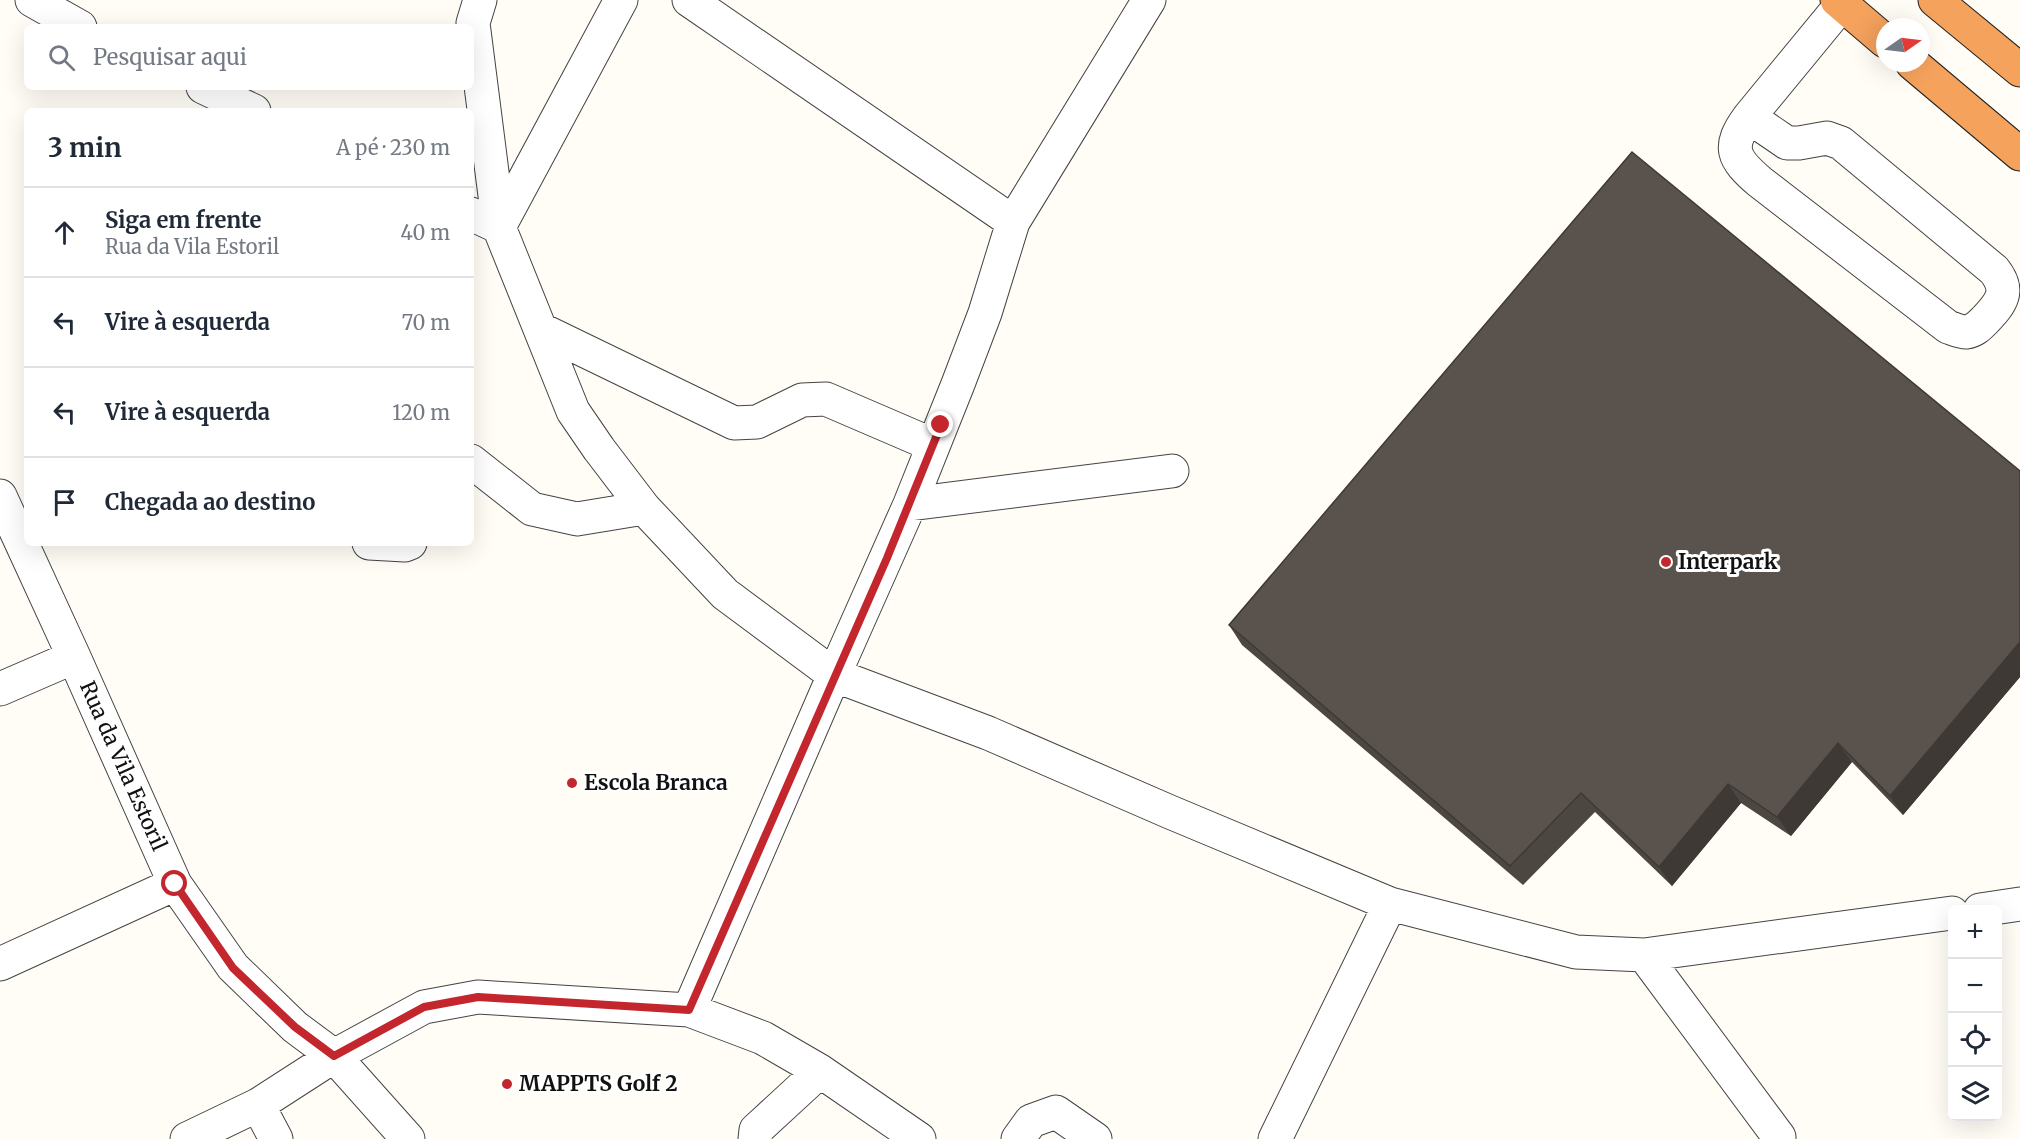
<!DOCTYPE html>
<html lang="pt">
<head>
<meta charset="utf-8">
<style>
  :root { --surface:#fff; --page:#f6f6f7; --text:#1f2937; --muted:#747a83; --line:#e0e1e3 }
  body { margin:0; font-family:Merriweather,serif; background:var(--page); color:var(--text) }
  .controls { position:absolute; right:18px; bottom:18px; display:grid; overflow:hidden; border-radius:9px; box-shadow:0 6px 24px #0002 }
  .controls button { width:54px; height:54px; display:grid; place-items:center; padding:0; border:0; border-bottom:2px solid var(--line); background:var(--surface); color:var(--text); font:30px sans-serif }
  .compass { position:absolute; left:1876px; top:18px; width:54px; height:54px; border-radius:50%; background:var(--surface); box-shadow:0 6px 24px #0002; rotate:76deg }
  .stop { position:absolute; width:18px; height:18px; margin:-14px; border:4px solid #c4262e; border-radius:50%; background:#fff }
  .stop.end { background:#c4262e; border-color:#fff; box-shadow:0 2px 6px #0008 }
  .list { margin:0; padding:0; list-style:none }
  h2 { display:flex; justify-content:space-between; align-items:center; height:78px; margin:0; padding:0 24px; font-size:26px }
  h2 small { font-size:20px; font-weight:400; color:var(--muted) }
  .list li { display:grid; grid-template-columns:39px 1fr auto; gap:18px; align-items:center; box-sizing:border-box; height:90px; padding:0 24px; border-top:2px solid var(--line) }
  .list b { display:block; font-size:22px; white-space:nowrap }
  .list p { margin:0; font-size:20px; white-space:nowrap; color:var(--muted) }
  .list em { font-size:20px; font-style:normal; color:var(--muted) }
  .icon { flex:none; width:33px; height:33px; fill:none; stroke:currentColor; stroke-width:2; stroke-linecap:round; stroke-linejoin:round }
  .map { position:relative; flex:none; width:2020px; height:1139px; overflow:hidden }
  .search { position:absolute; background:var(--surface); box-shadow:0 6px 24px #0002; left:24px; top:24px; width:450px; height:66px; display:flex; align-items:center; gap:15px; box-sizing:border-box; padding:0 21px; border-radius:9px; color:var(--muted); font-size:22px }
  .panel { position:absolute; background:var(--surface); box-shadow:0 6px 24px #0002; left:24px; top:108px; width:450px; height:438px; border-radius:9px }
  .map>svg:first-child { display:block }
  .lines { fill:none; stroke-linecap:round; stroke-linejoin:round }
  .minor-casing { stroke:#444; stroke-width:35 }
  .highway-casing { stroke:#222; stroke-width:35 }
  .minor { stroke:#fff; stroke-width:33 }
  .highway { stroke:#f5a25d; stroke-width:33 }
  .wall { fill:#4d4742 }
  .shaded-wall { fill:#3f3936 }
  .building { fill:#5a524d; stroke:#3f3936; stroke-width:1.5 }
  .route { stroke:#c4262e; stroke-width:8 }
  .poi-dot { fill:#c4262e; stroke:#fff; stroke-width:2 }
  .labels { text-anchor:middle; stroke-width:6; stroke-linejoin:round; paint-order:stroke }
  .poi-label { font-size:21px; font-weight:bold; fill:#111; stroke:#fff; text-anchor:start }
  .street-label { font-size:21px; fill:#111; stroke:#fff }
</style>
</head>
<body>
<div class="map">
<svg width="2020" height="1139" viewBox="0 0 2020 1139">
  <rect width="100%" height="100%" fill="#fffdf5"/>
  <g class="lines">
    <defs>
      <path id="minor" d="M32,0L80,27
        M480,0L473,23L499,227L573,411L599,449L644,508L725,594L834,675L689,1010
        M689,0L1013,222
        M1149,0L1013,222L985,313L958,384L910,504L834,675L988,733L1170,812L1390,904L1576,952L1644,955L1952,913
        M203,87L254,111
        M1749,117L1787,143H1799L1827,138L1841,143L1994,270C2011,291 2001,303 1986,319C1980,325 1975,331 1966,332C1960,332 1954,329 1948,327L1760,182C1732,158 1727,147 1749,117L1842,4
        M471,214L499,227L621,0
        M540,329L734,423L757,422L802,400L826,399L933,445
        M471,461L532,509L577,519L644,508
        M0,496L74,657L175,884L233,967L295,1027L334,1056L408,1139
        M910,504L1172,471
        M369,543L405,545L410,543
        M0,689L74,657
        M1980,910L2020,904
        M1644,955L1779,1137
        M0,964L175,884
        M258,1105L276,1139
        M187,1139L258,1105L334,1056L424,1007L478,997L689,1010L763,1038L820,1071L919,1139
        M755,1139L756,1130L820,1071
        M1018,1139L1031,1121L1056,1112L1095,1139
        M1275,1139L1390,904"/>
      <path id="highway" d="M1837,0L1885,41
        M1935,0L2020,70
        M1912,63L2020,154"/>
    </defs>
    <use href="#minor" class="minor-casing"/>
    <use href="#highway" class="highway-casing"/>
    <use href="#minor" class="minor"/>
    <use href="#highway" class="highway"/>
  </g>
  <path class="wall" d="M2020,471V677L1903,815L1852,762L1791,836L1741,803L1672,886L1595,812L1523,885L1242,645L1229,625Z"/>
  <path class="shaded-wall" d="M2020,642V677L1903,815L1890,796Z
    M1838,743L1852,762L1791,836L1777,817Z
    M1728,784L1741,803L1672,886L1659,867Z"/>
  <path class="building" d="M1632,152L2020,471V642L1890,796L1838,743L1777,817L1728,784L1659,867L1581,793L1510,866L1229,625Z"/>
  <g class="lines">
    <path class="route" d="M175,884L233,968L295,1027L334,1056L424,1007L478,997L689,1010L887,558L941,425"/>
  </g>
  <g class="poi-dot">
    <circle cx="1666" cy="562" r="6"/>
    <circle cx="572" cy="783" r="6"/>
    <circle cx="507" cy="1084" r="6"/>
  </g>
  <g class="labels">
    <g class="poi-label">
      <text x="1678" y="569">Interpark</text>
      <text x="584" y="790">Escola Branca</text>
      <text x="519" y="1091">MAPPTS Golf 2</text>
    </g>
    <g class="street-label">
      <text transform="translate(123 766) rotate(66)" y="7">Rua da Vila Estoril</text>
    </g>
  </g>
</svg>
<div class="controls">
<button>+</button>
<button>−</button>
<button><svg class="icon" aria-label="locate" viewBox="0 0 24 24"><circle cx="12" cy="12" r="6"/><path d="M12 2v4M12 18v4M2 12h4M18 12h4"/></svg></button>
<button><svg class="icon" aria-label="layers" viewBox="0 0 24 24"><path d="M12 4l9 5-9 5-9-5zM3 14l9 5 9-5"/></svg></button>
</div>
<svg class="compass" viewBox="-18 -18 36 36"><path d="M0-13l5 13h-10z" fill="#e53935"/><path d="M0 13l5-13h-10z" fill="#747a83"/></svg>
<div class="stop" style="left:175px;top:884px"></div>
<div class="stop end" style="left:941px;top:425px"></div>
<div class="search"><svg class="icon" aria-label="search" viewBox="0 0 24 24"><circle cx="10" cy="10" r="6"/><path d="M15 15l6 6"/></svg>Pesquisar aqui</div>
<section class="panel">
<h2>3 min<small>A pé · 230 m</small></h2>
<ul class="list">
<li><svg class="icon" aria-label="ahead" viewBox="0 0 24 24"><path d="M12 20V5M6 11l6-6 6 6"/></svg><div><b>Siga em frente</b><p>Rua da Vila Estoril</p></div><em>40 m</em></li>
<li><svg class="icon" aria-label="left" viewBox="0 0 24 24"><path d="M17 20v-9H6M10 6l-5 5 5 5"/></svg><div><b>Vire à esquerda</b></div><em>70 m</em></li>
<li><svg class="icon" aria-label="left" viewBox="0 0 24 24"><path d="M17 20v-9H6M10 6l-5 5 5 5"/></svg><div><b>Vire à esquerda</b></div><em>120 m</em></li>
<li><svg class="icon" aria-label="arrive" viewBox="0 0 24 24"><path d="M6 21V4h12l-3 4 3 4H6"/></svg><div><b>Chegada ao destino</b></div></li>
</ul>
</section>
</div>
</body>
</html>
